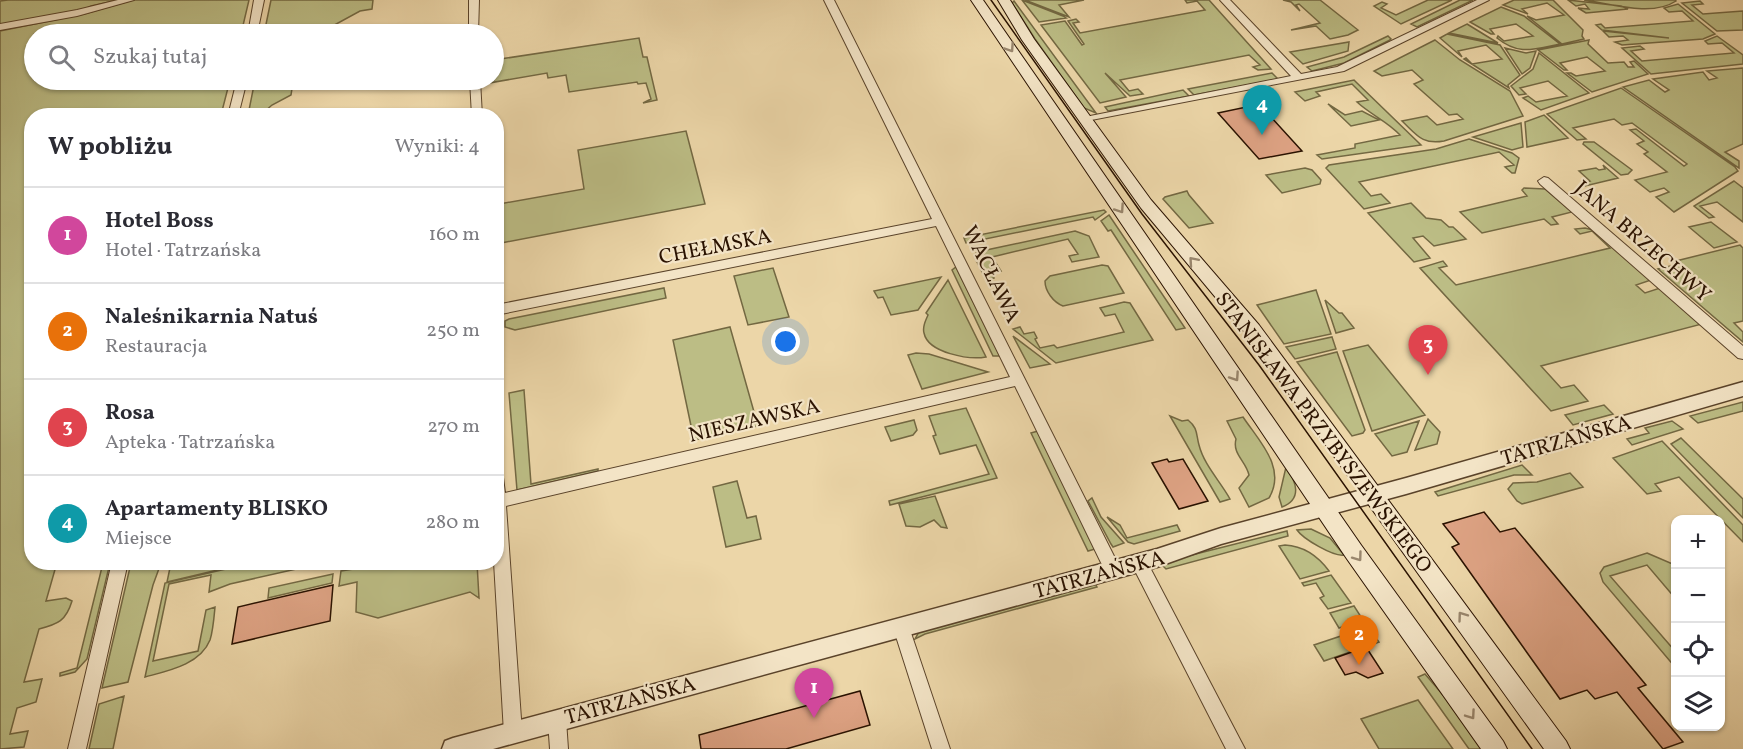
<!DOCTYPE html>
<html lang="pl">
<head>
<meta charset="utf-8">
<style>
  :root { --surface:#fff; --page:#f2f2f3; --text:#2b2b33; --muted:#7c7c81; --line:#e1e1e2; --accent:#8f2418 }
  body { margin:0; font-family:Vollkorn,serif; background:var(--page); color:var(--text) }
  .controls { position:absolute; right:18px; bottom:18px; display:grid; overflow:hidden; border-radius:12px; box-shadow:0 2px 4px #0004 }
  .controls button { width:54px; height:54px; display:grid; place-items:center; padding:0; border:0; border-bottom:2px solid var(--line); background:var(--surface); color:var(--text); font:30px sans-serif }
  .you { position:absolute; left:786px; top:342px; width:21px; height:21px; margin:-15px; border:4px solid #fff; border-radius:50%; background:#1a73e8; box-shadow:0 0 0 9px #1a73e833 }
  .badge { display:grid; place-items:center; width:39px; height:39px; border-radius:50%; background:var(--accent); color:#fff; font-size:20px; font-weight:700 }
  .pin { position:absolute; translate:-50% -50px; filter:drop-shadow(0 2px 3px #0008) }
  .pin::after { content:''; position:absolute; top:32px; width:21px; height:18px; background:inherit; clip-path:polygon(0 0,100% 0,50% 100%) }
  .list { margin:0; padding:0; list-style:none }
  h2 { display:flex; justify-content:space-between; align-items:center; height:78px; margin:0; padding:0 24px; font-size:26px }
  h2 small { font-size:20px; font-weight:400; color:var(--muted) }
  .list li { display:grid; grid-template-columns:39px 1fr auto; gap:18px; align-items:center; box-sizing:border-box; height:96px; padding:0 24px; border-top:2px solid var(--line) }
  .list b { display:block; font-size:22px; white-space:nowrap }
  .list p { margin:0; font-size:20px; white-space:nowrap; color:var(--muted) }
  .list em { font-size:20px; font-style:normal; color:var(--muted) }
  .icon { flex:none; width:33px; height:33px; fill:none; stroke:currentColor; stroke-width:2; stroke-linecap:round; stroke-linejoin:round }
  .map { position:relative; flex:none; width:1743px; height:749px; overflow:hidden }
  .search { position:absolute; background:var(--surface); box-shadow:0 2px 4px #0004; left:24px; top:24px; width:480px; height:66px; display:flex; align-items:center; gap:15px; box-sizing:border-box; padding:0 21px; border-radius:33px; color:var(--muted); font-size:22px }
  .panel { position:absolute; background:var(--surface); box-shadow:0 2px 4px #0004; left:24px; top:108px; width:480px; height:462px; border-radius:24px }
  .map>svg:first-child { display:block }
  .green { fill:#bcbd85; stroke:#736842; stroke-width:1.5 }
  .building { fill:#dda283; stroke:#2a1200; stroke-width:1.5 }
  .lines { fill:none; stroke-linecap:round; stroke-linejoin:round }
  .minor-casing { stroke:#5a432a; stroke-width:2 }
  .tertiary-casing { stroke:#5a432a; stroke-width:3 }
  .secondary-casing { stroke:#2a1200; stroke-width:2 }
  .minor { fill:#f3e4c6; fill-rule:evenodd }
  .tertiary { fill:#f3e4c6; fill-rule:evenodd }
  .secondary { fill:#f3e4c6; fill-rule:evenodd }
  .tram { stroke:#2a1200; stroke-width:1.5 }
  .oneway { stroke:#99866d }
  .labels { text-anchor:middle; stroke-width:4.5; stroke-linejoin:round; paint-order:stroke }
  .street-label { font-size:21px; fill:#2a1200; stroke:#f3e4c6 }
</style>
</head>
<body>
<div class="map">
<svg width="1743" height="749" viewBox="0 0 1743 749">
  <rect width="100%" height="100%" fill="#ecd6a8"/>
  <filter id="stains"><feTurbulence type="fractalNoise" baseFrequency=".00333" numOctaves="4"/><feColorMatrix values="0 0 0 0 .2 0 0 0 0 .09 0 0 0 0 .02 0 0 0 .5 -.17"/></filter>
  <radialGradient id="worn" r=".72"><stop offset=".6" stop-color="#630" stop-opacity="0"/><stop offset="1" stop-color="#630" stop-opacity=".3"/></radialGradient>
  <path class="green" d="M8,0H118L91,6L83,10L0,25V1Z
    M133,0H249L241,34H34V80H230L221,115L32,116V562L70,563L56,566L46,601L66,598L72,601C66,621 58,624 39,629L24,682L42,679L36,702L17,708L10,734L28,731L24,747L0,749V31L84,14Z
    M271,0H373L372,9L360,11L318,34H264Z
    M1022,0L1063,16L1066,18L1039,22Z
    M1025,0H1084L1059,5L1069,17Z
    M1185,0H1209L1271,69L1258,70L1253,67L1260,65L1249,55L1120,80L1129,91L1138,89L1143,94L1130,96L1105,73L1126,97L1100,103L1041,25L1065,21L1082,45L1084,44L1068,21L1076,19L1079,22L1073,23L1080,33L1205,10L1197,1L1187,3Z
    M1283,0H1320L1358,30L1348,35L1330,39L1316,26L1291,30L1320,23L1299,4L1296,5L1300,11L1291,2Z
    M1428,0H1452L1401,24L1374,6L1382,2L1387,4L1381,8L1396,15Z
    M1460,0H1473L1417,27L1411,24Z
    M1514,0H1553L1583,30L1582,36L1584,39L1562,44L1527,16L1536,20L1564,15L1547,3L1522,9L1528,14L1503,5Z
    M1568,0L1621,6L1628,9L1586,13L1578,8L1589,9L1585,4L1576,6Z
    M1584,0H1675L1676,1C1652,17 1612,4 1584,0Z
    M1014,1L1096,113L1084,108L1035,39L1012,3Z
    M1700,1L1703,4L1692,5L1703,14L1743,11V30L1717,31L1682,3Z
    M1678,4L1715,34L1703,39L1622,45L1615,42L1628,40L1623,36L1609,37L1603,31L1669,38L1602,30L1596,25L1601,24L1605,28L1693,21L1682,11L1669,12L1664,8Z
    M1501,7L1524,16L1560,44C1534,49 1519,56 1497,38L1498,36L1504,41L1533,36L1516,24L1490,29L1494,34H1491L1470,22Z
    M1467,24L1498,43L1449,33Z
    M1447,34L1500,45L1520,75L1508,85L1509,88L1464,59L1466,58L1472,64L1502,59L1486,45L1458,51L1462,57L1440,38Z
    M1388,36L1391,39L1388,41L1344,63L1312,71L1307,67L1344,57Z
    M1717,36L1743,55V64L1651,74L1622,48L1640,46L1644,49L1631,51L1642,61L1734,53L1722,43L1708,44L1705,41Z
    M639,38L643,57H647L657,100L643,103L651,99L646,83L638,84L637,82L569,92L566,75L548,78L547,73L489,83V80H494V60Z
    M1435,40L1460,60L1510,91L1523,116L1444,141C1422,145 1417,135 1402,121L1427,116L1437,125L1463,119L1457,114L1449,115L1414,84L1423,80L1412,70L1382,76L1374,71Z
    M1589,40L1588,44L1608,63L1624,62L1628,67H1634L1630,62L1634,61L1648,74L1592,92L1567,73H1571L1576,76L1605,71L1587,57L1560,63L1567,70H1564L1538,50Z
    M1349,42L1348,51L1303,64L1290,52Z
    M1505,48L1526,53L1536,51L1530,68L1522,74Z
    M1539,53L1589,93L1541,110L1523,98L1528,96L1536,102L1567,96L1548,81L1520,88L1526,94L1519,95L1511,86L1533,69Z
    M1743,68V144L1725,152L1739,161V168L1623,87L1649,80L1665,92L1669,90L1653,79L1703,72L1709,80L1717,78L1707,71Z
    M1272,73L1278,79L1194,95L1188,89Z
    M255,80H286L285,83L293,82L291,95L272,105L264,112L248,115Z
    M1354,80L1357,83L1421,145L1322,159L1317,155L1355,148V144L1400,135C1387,121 1371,115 1357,102L1368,100L1352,84L1316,92L1320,96L1305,101L1295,92Z
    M1621,88L1735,167L1738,171L1674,212L1656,197L1669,192L1664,188L1650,192L1635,180L1667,172L1644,154L1648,152L1637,144L1644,141L1630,130L1636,129L1684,166L1687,164L1632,123L1622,125L1614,119L1573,128L1586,139L1577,140L1547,114Z
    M1183,90L1189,96L1108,111L1105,107Z
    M1328,104L1345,115L1362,111L1379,120L1351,126Z
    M1544,115L1568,138L1527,147L1525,122Z
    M1521,123L1523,147L1512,150L1473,137Z
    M686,131L705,204L501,243L499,204L584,189L578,150Z
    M1469,139L1512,153L1519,158L1515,173H1512L1505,167L1514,165L1499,152L1359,182L1371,196L1381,194L1390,203L1364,209L1326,168L1329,165L1436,149Z
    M1584,142H1594L1632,170L1628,174L1621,175L1583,144Z
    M1603,165L1618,178L1585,186L1582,183L1590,181L1579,171L1596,168L1599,170L1605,169Z
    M1305,168L1312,170L1321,180L1320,184L1282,193L1266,175Z
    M1734,181L1743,188V222L1717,202L1700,206L1714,217L1709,218L1694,206Z
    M1524,188L1545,189L1572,212L1552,217L1558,224L1551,225L1544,219L1482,233L1460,212L1527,196L1522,190Z
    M1187,191L1189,195L1213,223L1189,228L1163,199L1165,197Z
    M1411,203L1426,218L1441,220L1449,227H1453L1466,239L1434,246L1423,236L1413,238L1430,258L1414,262L1368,213Z
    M1104,210L1106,212L1095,220L1093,217L966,243L964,238Z
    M1109,215L1185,328L1176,330L1111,230L1108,231L1101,221Z
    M1711,222L1737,242L1714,248L1689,227Z
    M1585,228L1593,230L1651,280L1636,285L1645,293L1660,288L1702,324L1541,366L1561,388L1574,385L1588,401L1551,411L1420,268L1443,261L1447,266L1439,268L1456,285L1610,248L1592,231L1580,234L1575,229Z
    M1075,231L1089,236L1099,257L1072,262L1069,256L1078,254L1068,239L992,257L1001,271L992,273L994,278L986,280L974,256L977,252Z
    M1740,245L1743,248V321L1734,323L1743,332V342L1658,269L1675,265L1672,262Z
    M1102,265L1108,266L1124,293L1063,306C1053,302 1045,291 1045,281L1050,276Z
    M956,267L1000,356H993L952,270Z
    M773,268L789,317L748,325L734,276Z
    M941,277L918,310L891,315L883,297L878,298L874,291Z
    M948,280L986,357C969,360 928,353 924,333C922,326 926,320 928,315L926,313Z
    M664,288L666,298L515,330L505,327V321L509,319Z
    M1316,290L1331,334L1284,344L1257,305Z
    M1325,300L1339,313H1342L1354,328L1336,333Z
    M1124,302L1130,303L1153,340L1056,363L1013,329L1020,327L1024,334L1034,332L1037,338L1035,339L1040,348L1054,345L1057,348L1124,332L1115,314L1105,316L1100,308Z
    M730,327L758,426L694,440L673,340Z
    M1013,336L1050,364L1030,368Z
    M1332,337L1336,349L1295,359L1286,347Z
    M1368,345L1425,415L1372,431L1343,351Z
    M1337,352L1365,430L1363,433L1352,436L1297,362Z
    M916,353L929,354L988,372L922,389L908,355Z
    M524,390L531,484L598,469V471L517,490L509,393Z
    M1743,402V411L1698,423L1690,416Z
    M1604,405L1613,414L1573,425L1565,415Z
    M966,408L997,478L890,505L889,501L989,474L976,445L940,454L933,436L936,435L929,416Z
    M1170,416L1182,421L1188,420C1198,428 1196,434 1199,445C1204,465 1220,481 1230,499L1220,502Z
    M1243,417C1259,441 1287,468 1269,498L1249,507L1239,488L1249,475C1246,461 1232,454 1236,439L1227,421Z
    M1428,419L1440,432L1437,444L1415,450Z
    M914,420L917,430L913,435L891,441L885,427Z
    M1419,421L1407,452L1392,456L1375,434Z
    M1672,421L1683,429L1632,445L1627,439L1649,433L1645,428Z
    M1038,431L1095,549L1088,551L1031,433Z
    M1681,438L1743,499V518L1671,444Z
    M1662,441L1743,525V542L1679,477L1655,484L1661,491L1647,494L1613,458Z
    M1522,465L1532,475H1514L1438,496L1435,492Z
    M1286,467C1296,481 1303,499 1282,507L1279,497Z
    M1570,473L1583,487L1522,504L1517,501L1508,489L1513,483L1537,482Z
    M737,481L747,518L756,516L761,539L726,547L713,487Z
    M935,496L947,528L941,527L934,520L920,527L906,526L899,504Z
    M1092,498L1101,517L1124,543L1113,547L1111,544L1088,501Z
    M1107,517L1120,525L1127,538L1177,525L1180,531L1134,544L1128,542Z
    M1311,529L1330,538L1344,555C1334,557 1303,539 1297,530Z
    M1287,531L1288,536L1166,569L1162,565L1164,562Z
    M1285,545C1303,546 1318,556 1329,571L1300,579L1279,546Z
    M1647,553L1675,565V598L1647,565L1610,576L1675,651V667L1603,582L1600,573L1604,567Z
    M103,563H110L87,659L75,672L60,676V673L77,668Z
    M131,563H161L153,585L128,682L102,688Z
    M199,563V562L247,563L167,582L171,563H188L189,565Z
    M252,563H323L230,584L209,592L211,575L169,584L153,661L198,651L206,610L215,607C214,618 213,631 210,640C200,665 167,671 145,677L165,583Z
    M353,563H477L479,598L470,592L378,618L356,612L357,582L339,586L341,571L353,569Z
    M333,574L332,583L268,598L269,588Z
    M1331,575L1351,603L1328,609L1320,598L1324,596L1316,583L1304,586L1302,583Z
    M1095,583L1097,587L925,634L915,639L919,632Z
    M1354,606L1363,620L1339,628L1330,613Z
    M1368,627L1379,642L1324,661L1314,645Z
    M1425,674L1455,709L1483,749H1469L1418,677Z
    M124,696L113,749H89L99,704Z
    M1418,700L1453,749H1379L1361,719Z"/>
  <path class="building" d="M1251,106L1263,119L1271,117L1302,151L1259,159L1218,113Z
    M1167,459L1169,462L1183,459L1208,501L1179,509L1152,463Z
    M1484,512L1500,532L1515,528L1646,685L1638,688L1683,742L1663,749L1617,692L1595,699L1587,690L1560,699L1452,547L1459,544L1443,524Z
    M333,585L330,621L232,644L238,607Z
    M1366,647L1383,673L1368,678L1356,672L1345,675L1335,658Z
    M860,691L870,725L786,749H701L699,735Z"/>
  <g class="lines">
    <defs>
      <path id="minor" d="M118,0H134L77,16L0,30V24L77,10Z
        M254,0H264L257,34H248Z
        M469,0H479L478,34H469Z
        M824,0H834L1121,570L1119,575L1113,577L1107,575L1015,386L506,506L522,733L519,739L513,742L507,739L504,733L494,562H496V460L501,462L505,493L1010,377L936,226L496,315V305L932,219Z
        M1220,0H1230L1301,74L1337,67L1477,0H1489L1344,71L1081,122V118L1085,117L1291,76Z
        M237,80H247L238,116H228Z
        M470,80H480L482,116H472Z
        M1544,177L1548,178L1743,346V359L1738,358L1540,184L1538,181Z
        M1139,556L1145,558L1245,749H1226L1131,563L1133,558Z
        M112,562H128L86,749H68Z
        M901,619L907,622L909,627L950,749H932L893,627L895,622Z
        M557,711L563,714L566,720L568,749H550L548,720L551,714Z"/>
      <path id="tertiary" d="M1743,382V396L1406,494L1221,544L1157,567L493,749H442L445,741L453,738L1157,549L1221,528L1406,478Z"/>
      <path id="secondary" d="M971,0H983L1361,545L1503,741L1507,749H1481L1347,559Z
        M998,0H1010L1034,39L1151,200L1259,325L1566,741L1570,749H1544L1247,335L1141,208L1022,40Z"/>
    </defs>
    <use href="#minor" class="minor-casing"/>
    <use href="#tertiary" class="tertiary-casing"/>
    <use href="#secondary" class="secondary-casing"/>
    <use href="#minor" class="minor"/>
    <use href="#tertiary" class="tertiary"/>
    <use href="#secondary" class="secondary"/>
    <path class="tram" d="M991,0L1142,214L1259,365L1532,749"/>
  </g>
  <defs><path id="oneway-chevron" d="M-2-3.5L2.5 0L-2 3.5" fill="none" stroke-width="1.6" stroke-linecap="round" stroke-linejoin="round" transform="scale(1.5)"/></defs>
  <g class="oneway">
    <use href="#oneway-chevron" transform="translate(1010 48) rotate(56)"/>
    <use href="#oneway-chevron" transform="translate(1120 209) rotate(56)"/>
    <use href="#oneway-chevron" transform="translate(1193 261) rotate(-131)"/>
    <use href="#oneway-chevron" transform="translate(1235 377) rotate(56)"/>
    <use href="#oneway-chevron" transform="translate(1358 557) rotate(54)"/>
    <use href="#oneway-chevron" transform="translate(1462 616) rotate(-126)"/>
    <use href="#oneway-chevron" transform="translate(1471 715) rotate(55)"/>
  </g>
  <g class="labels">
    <g class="street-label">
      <text transform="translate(1643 241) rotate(41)" y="7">JANA BRZECHWY</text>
      <text transform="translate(715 246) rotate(-11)" y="7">CHEŁMSKA</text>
      <text transform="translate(992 274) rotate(64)" y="7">WACŁAWA</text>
      <text transform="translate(754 420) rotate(-13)" y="7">NIESZAWSKA</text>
      <text transform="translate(1324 432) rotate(53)" y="7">STANISŁAWA PRZYBYSZEWSKIEGO</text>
      <text transform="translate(1566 440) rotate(-16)" y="7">TATRZAŃSKA</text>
      <text transform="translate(1099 574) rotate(-15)" y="7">TATRZAŃSKA</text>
      <text transform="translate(630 700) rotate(-15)" y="7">TATRZAŃSKA</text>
    </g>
  </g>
  <rect width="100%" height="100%" filter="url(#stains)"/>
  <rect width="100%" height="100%" fill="url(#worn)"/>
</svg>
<div class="controls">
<button>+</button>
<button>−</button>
<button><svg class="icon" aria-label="locate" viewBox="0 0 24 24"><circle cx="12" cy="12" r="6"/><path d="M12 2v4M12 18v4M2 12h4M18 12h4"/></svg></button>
<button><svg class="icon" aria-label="layers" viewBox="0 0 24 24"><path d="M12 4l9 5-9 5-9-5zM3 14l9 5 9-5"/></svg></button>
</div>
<div class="you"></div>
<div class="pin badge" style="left:814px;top:718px;background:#d1479c">1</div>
<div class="pin badge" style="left:1359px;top:665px;background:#e8710a">2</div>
<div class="pin badge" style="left:1428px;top:375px;background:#e0444e">3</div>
<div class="pin badge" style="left:1262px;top:135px;background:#0f9aa8">4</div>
<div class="search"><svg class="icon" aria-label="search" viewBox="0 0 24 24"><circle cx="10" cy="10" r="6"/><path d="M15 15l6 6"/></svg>Szukaj tutaj</div>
<section class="panel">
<h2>W pobliżu<small>Wyniki: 4</small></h2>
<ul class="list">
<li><span class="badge" style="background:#d1479c">1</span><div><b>Hotel Boss</b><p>Hotel · Tatrzańska</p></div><em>160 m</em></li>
<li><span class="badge" style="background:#e8710a">2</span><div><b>Naleśnikarnia Natuś</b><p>Restauracja</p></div><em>250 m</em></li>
<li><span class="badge" style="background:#e0444e">3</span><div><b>Rosa</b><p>Apteka · Tatrzańska</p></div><em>270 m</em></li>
<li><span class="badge" style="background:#0f9aa8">4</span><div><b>Apartamenty BLISKO</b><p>Miejsce</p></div><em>280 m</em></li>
</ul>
</section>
</div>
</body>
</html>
